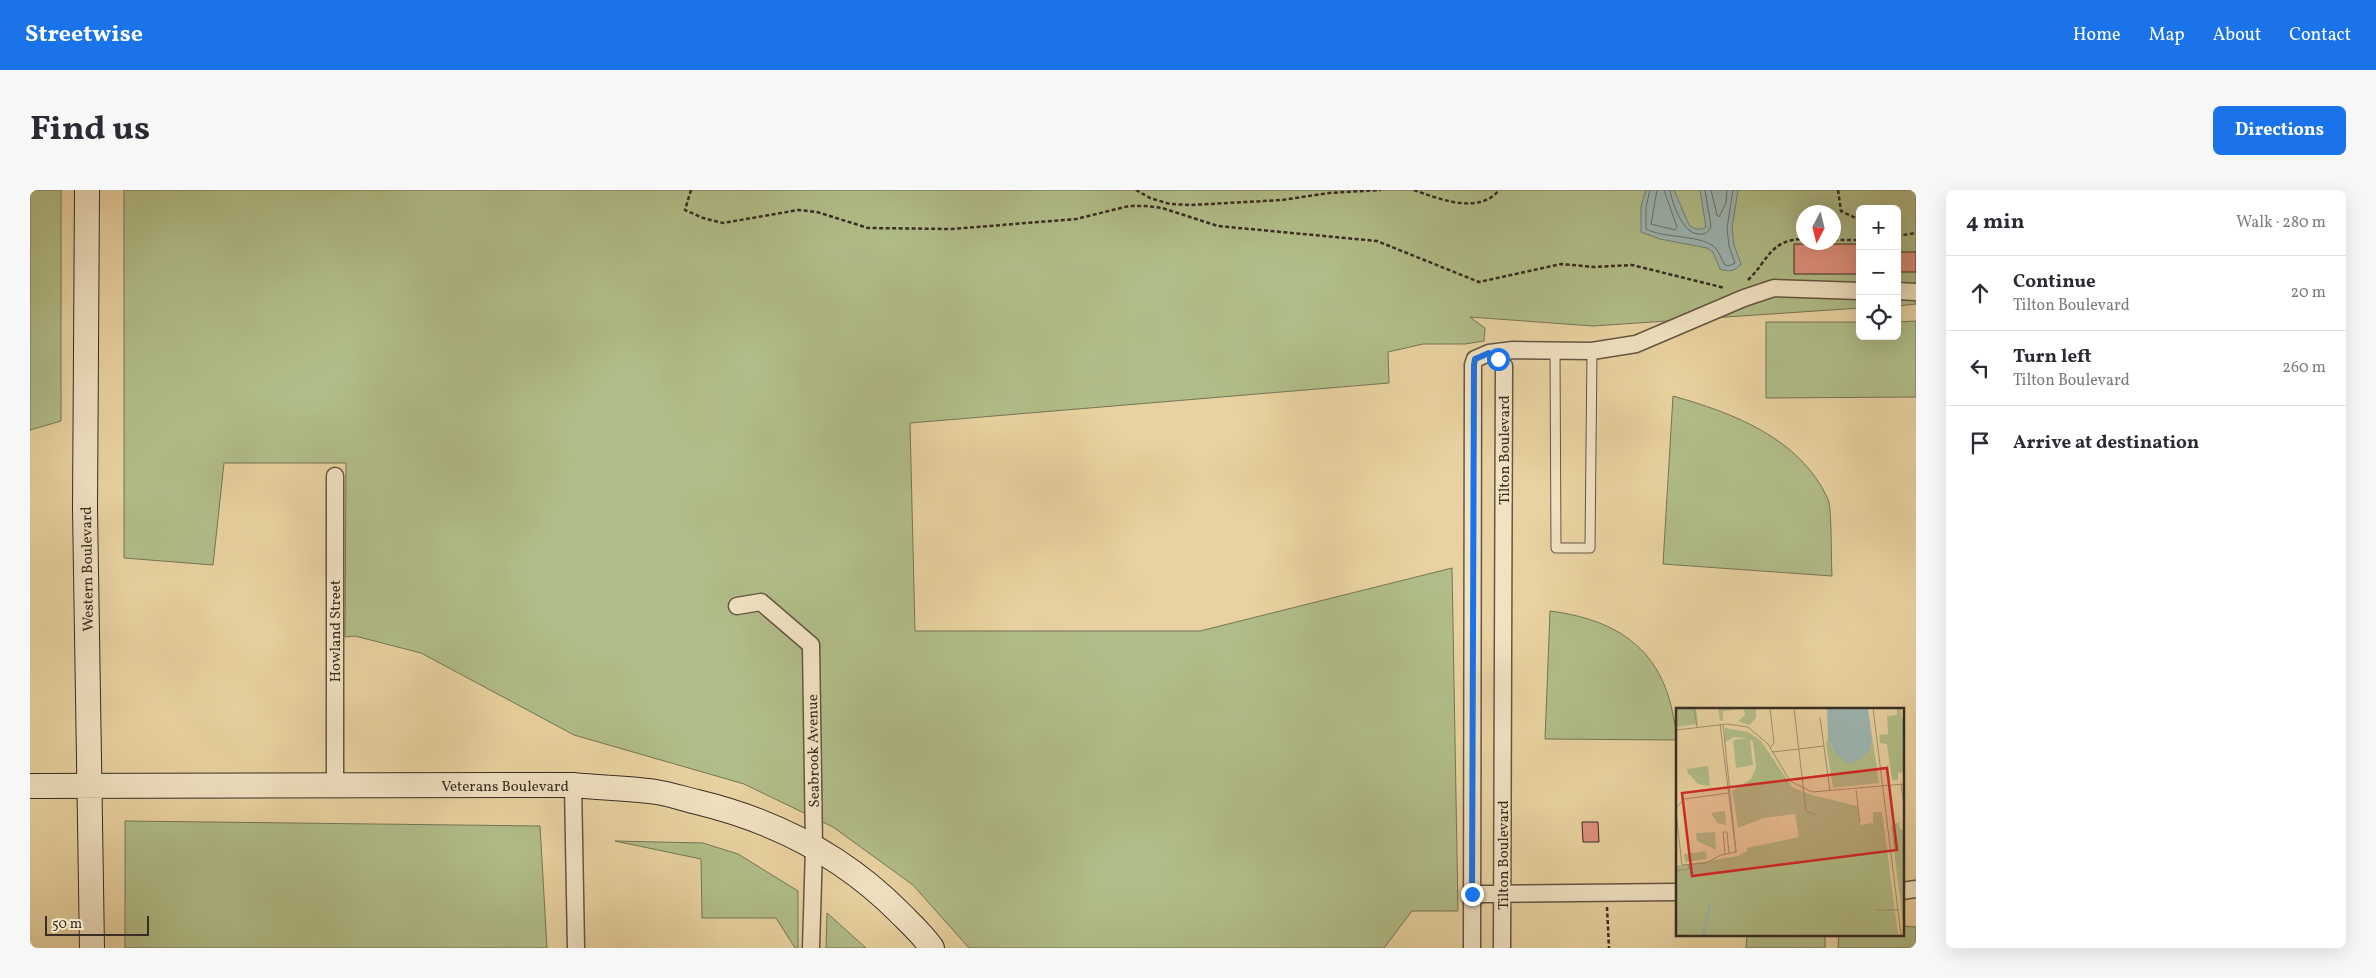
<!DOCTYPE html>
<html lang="en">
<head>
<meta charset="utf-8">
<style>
  :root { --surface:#fff; --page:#f7f7f7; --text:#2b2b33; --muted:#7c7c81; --line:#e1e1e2; --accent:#1a73e8 }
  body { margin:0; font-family:Vollkorn,serif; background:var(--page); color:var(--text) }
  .controls { position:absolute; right:15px; top:15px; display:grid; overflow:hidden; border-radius:8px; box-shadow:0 5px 20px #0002 }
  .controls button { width:45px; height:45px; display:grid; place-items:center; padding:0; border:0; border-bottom:1px solid var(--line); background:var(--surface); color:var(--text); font:25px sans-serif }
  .compass { position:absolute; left:1766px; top:15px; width:45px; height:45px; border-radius:50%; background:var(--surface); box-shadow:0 5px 20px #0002; rotate:187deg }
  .scale { position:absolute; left:15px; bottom:12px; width:104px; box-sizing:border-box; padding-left:5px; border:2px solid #392d24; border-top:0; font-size:14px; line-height:18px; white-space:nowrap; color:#392d24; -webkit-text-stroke:4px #f1e2c2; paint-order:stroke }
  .stop { position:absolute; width:15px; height:15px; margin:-11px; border:4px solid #1a73e8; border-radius:50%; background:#fff }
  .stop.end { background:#1a73e8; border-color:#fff; box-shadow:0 1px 5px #0008 }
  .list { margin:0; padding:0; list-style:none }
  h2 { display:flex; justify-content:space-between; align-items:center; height:65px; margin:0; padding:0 20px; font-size:21px }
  h2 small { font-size:16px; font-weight:400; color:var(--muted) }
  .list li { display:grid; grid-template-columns:32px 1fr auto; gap:15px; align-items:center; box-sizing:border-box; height:75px; padding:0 20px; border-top:1px solid var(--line) }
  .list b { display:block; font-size:19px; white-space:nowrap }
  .list p { margin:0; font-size:16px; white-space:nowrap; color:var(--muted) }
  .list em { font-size:16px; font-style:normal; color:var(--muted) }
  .icon { flex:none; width:28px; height:28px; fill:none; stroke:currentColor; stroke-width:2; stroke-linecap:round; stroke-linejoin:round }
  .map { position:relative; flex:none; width:1886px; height:758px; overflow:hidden; border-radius:8px }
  header { display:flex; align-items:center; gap:30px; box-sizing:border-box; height:70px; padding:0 25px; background:var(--accent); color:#fff }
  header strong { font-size:24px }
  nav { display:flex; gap:28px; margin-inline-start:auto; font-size:18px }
  .intro { display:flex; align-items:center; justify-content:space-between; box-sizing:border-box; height:120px; padding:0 30px }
  h1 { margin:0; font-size:35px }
  .button { padding:12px 22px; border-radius:8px; background:var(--accent); color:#fff; font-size:18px; font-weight:700 }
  main { display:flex; gap:30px; padding:0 30px }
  aside { flex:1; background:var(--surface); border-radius:8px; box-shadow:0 5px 20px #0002 }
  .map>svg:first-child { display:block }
  .green { fill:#b1bd88; stroke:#757556; fill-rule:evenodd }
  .water { fill:#9cb5b1; stroke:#747f79 }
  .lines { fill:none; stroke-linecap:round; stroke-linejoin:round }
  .shore { stroke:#6a716a; stroke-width:1 }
  .building { fill:#e1917d; stroke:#392d24 }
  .lane-casing { stroke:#655643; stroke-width:11 }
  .street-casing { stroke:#655643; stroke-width:19 }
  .secondary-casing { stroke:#392d24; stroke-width:26 }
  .path { stroke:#392d24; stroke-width:2.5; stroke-dasharray:4 2.5; stroke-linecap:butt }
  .lane { stroke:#f1e2c2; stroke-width:9 }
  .street { stroke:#f1e2c2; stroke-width:16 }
  .secondary { stroke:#f1e2c2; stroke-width:24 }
  .route { stroke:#1a73e8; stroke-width:6 }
  .labels { text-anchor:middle; stroke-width:4.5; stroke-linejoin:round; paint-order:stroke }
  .street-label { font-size:15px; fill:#392d24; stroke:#f1e2c2 }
  .inset-river { fill:none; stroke:#9cb5b1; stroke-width:2.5 }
  .inset-road { fill:none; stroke:#a3906f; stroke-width:1 }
  .view { fill:#d62828; fill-opacity:0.15; stroke:#d62828; stroke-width:2.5 }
  .inset-edge { fill:none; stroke:#392d24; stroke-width:2.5 }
</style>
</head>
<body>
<header>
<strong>Streetwise</strong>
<nav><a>Home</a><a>Map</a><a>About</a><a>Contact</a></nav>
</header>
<div class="intro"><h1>Find us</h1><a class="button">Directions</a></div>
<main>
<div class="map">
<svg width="1886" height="758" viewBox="0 0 1886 758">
  <rect width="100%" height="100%" fill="#e9d2a1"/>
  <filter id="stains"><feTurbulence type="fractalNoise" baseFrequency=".004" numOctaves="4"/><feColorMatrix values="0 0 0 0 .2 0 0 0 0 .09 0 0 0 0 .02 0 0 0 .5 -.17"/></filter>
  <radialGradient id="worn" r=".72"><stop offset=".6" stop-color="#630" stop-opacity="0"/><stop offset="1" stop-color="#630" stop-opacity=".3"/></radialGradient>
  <path class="green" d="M0,0H31V231L0,240Z
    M94,0H1886V114L1867,116V19H1830V118L1563,136L1440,127L1455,138L1454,151L1435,154H1393L1358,162L1359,193L880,233L885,441H1170L1422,378L1428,721H1382L1354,758H939L883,695L803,637L714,594L544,545L391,463L325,446L315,447L316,273H194L183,375L94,368ZM1774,22H1804V52H1774Z
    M1886,131V207L1736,208V132H1830V146H1867V132Z
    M1643,206C1703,223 1770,248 1798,309C1802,318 1801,372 1802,386L1633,374Z
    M1520,421C1582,429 1628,455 1642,520C1644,530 1647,540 1647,550L1515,549Z
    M95,631L510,636L517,758H95Z
    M585,651L673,653L708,664L768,701V758H765L746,728H672L671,669Z
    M797,723L836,758H796Z
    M1872,736L1886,737V758H1808L1809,744H1872Z
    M1717,744H1795V758H1716Z"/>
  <path class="water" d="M1616,0H1644L1659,35C1664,39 1670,41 1676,37L1670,0H1708L1702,38L1704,55L1711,74C1705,82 1698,82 1690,79L1683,62L1677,58L1630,49L1611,42V16Z"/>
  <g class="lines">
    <path class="shore" d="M1620,0L1616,17V39C1634,49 1676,44 1687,60C1690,64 1692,70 1694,74L1698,76L1705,73L1699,56L1697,38L1703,0
      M1627,0L1621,34L1645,40L1647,37L1634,0
      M1640,0C1642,14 1653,43 1668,44C1675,45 1679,42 1681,36L1675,0
      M1681,0L1687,25L1689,27L1696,13L1697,0"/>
  </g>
  <path class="building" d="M1764,54H1829V84H1764Z
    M1867,62H1886V82H1867Z
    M1552,632H1568L1569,652H1553Z"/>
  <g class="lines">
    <defs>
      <path id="lane" d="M1525,161L1526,358H1560L1562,161"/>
      <path id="street" d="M1867,101L1886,102
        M1459,163L1468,169L1474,176L1472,758
        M707,416L731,412L781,455L784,657L781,758
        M543,595L546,758
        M305,597V286
        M1872,701L1886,699
        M1442,704L1647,702
        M1442,758L1443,175L1445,169L1459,163L1483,160L1562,161L1606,154L1714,108L1744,98L1830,101"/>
      <path id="secondary" d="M57,0L55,319L62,758
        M0,596L543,595C571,598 599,598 626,602C640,604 654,609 667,612C746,631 814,666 871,724C882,735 893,745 902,758"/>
    </defs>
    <use href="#lane" class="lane-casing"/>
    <use href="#street" class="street-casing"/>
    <use href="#secondary" class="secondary-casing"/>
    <path class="path" d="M661,0L655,20L673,28L693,33L768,20L787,22L838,38L922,39L1046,29L1099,16H1116L1132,18L1188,36L1347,51L1449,92L1531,74L1564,77L1602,75L1695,98
      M1106,0L1120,8L1140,14L1161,15L1252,10L1299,3L1351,0
      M1384,0C1409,9 1449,25 1469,0
      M1808,0L1811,21L1830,30
      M1867,46L1886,43
      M1804,50H1830
      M1718,90C1738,71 1740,49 1774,49
      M1577,717L1579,758"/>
    <use href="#lane" class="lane"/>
    <use href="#street" class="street"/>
    <use href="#secondary" class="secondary"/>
  </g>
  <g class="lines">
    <path class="route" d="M1442,704L1444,175L1445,169L1459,163L1468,169"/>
  </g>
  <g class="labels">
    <g class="street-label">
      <text transform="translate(1474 260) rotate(-90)" y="5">Tilton Boulevard</text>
      <text transform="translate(57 379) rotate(-91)" y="5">Western Boulevard</text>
      <text transform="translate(305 441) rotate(-90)" y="5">Howland Street</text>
      <text transform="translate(783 561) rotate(-91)" y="5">Seabrook Avenue</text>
      <text x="475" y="601">Veterans Boulevard</text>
      <text transform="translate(1473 665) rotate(-90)" y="5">Tilton Boulevard</text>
    </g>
  </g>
  <g transform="translate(1646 518)">
    <rect width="228" height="228" fill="#e9d2a1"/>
    <path d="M0,0H20L22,16L0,19ZM42,0H80V10L73,17L62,13L69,7L68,1L47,3V12L44,13ZM192,0L203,75L157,80L150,35L152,31L159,44L196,32ZM221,0H224L227,13V64L222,65V72H216L211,36L204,35L203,27L212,26L211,8L221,7ZM49,20L72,24L85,33L116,79L136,87L181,98L184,117L197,115V104H206L222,227H0V158L62,148L71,143V140L123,129L119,106L88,110L62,120L56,83L75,71L80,60L77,33L74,32L77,57L60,60L57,32L71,30L58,29L48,35ZM32,58L34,78L22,76L12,65L11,61ZM49,103L50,117L41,115L35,105ZM223,114L224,121L228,122L227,215L215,118ZM39,124L40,142L21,133L20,125ZM30,143L31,151L9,154L8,146Z" fill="#b1bd88"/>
    <path d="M151,0H192L196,32L193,43L185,51L172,56L159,44L152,31Z" fill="#9cb5b1"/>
    <path class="inset-river" d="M27,227L34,195"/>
    <path class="inset-road" d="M18,0L21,19M94,0L98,35L94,40M118,0L130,103L139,107M197,0L225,227M144,9L154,83M44,16L60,144M47,16L60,144M0,22L51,16L72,19L92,36L114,73L136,84L228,76M97,44L148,38M225,76L228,96M180,82L184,115M0,100L8,91L53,85M0,104L6,157L30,155L45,147L60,144M49,146L47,124H51L53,145M0,163L13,161L12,157M199,202H223"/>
    <path class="view" d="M211,60L221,142L16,168L6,85Z"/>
    <rect width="228" height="228" class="inset-edge"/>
  </g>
  <rect width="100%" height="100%" filter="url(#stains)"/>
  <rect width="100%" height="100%" fill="url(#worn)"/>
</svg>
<div class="controls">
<button>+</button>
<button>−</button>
<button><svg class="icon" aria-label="locate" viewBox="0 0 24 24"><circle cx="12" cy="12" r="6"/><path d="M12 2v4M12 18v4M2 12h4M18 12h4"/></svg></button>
</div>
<svg class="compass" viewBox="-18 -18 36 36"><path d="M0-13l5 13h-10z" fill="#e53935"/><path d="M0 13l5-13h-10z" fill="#7c7c81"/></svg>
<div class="scale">50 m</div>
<div class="stop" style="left:1468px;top:169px"></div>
<div class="stop end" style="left:1442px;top:704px"></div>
</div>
<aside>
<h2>4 min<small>Walk · 280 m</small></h2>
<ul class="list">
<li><svg class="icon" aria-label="ahead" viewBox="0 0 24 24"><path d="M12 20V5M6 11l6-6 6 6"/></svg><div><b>Continue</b><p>Tilton Boulevard</p></div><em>20 m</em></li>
<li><svg class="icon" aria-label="left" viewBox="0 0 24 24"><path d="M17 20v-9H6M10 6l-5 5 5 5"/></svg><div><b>Turn left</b><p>Tilton Boulevard</p></div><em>260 m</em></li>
<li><svg class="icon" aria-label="arrive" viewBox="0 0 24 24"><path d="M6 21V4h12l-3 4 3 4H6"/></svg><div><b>Arrive at destination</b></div></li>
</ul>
</aside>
</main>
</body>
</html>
